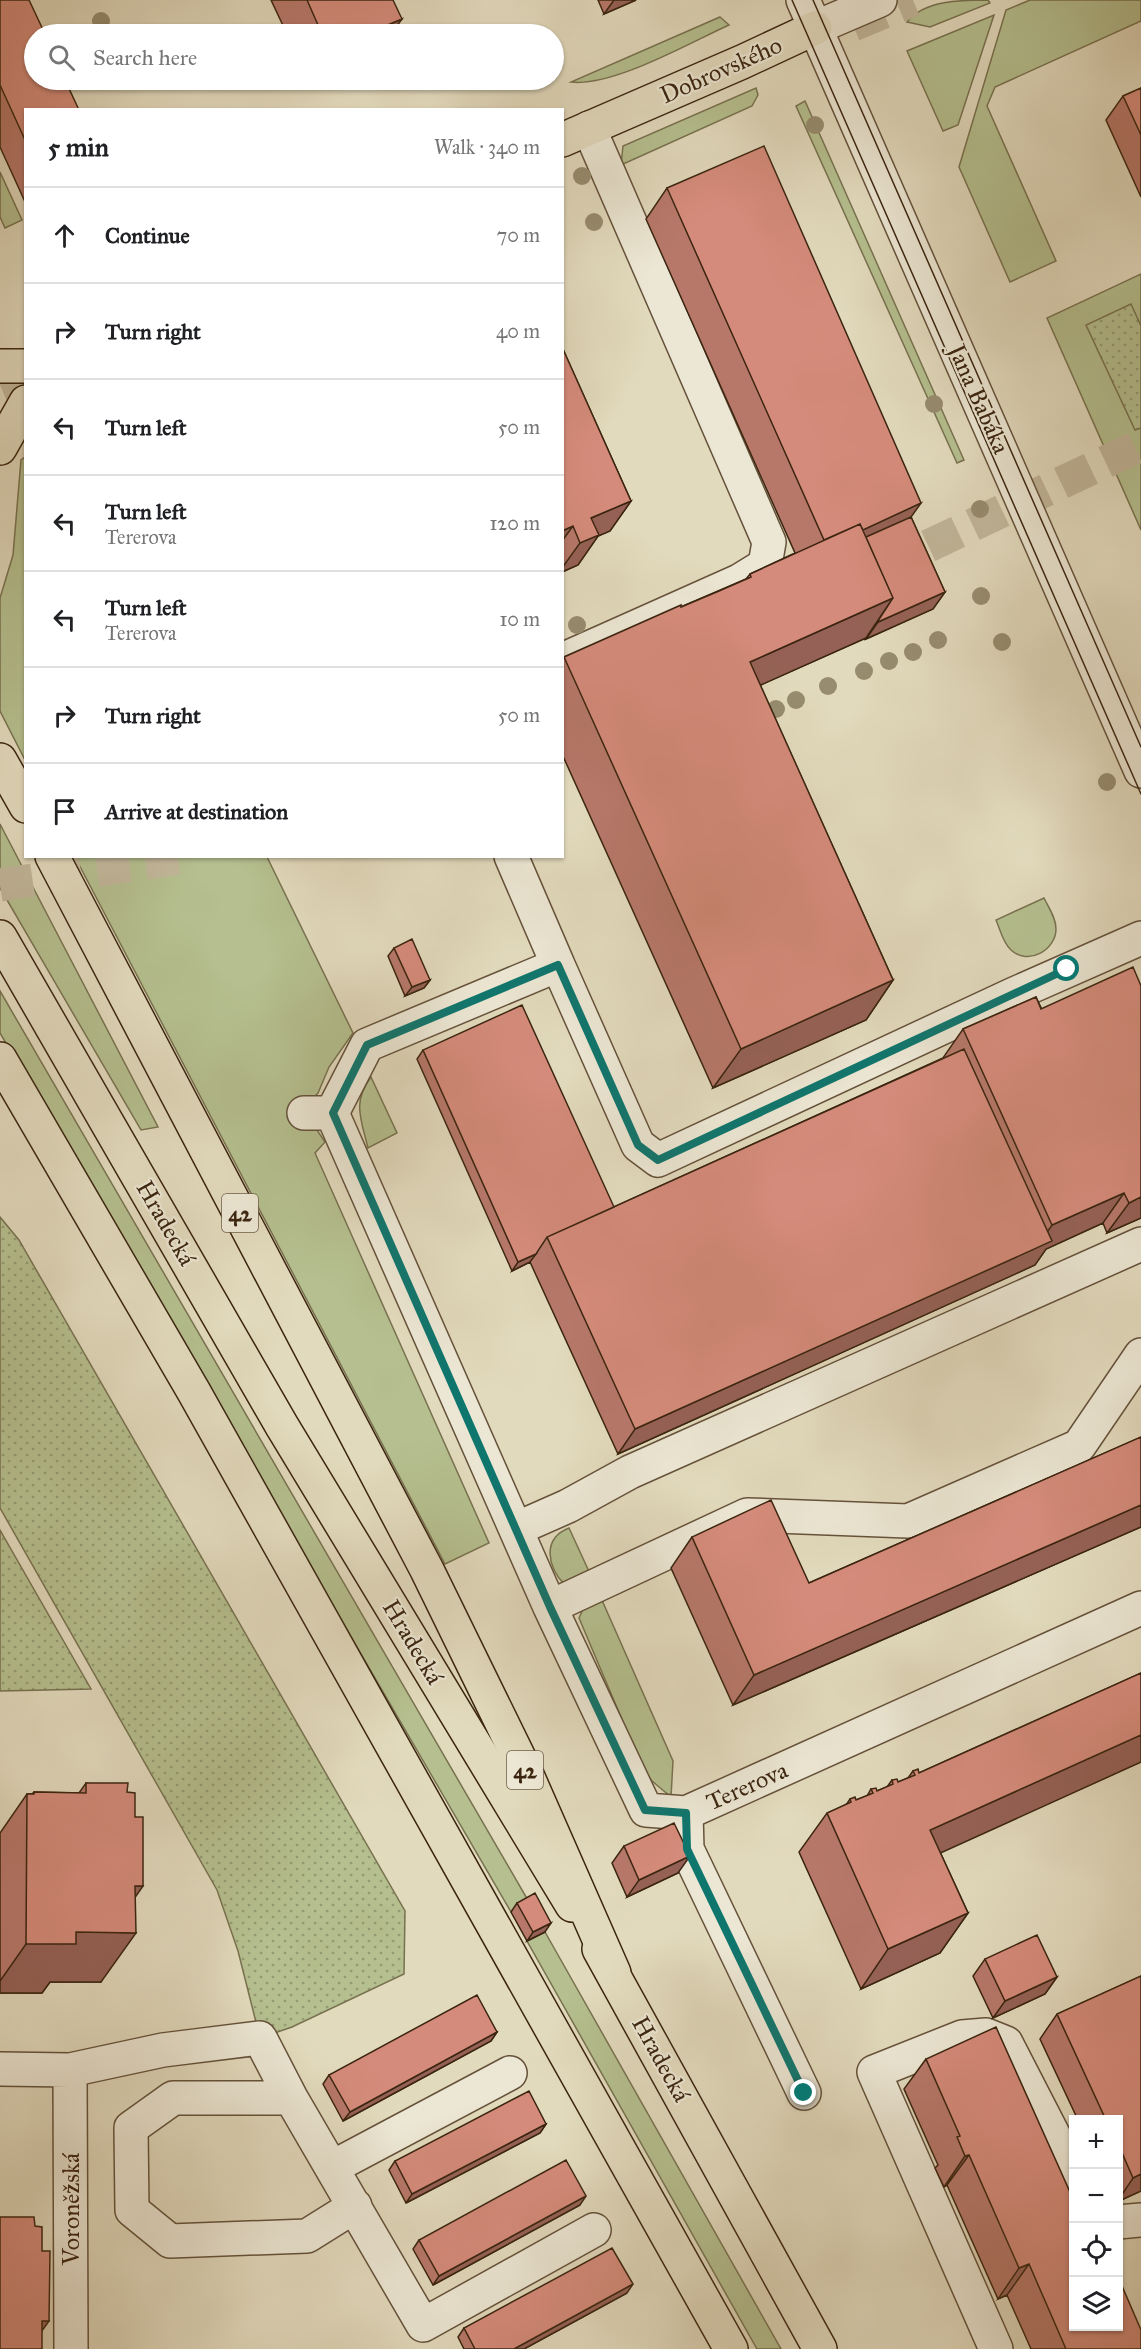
<!DOCTYPE html>
<html lang="en">
<head>
<meta charset="utf-8">
<style>
  :root { --surface:#fff; --page:#f2f2f2; --text:#202124; --muted:#757577; --line:#e0e0e0 }
  body { margin:0; font-family:"IM FELL Great Primer",serif; background:var(--page); color:var(--text) }
  .controls { position:absolute; right:18px; bottom:18px; display:grid; overflow:hidden; border-radius:0px; box-shadow:0 2px 4px #0004 }
  .controls button { width:54px; height:54px; display:grid; place-items:center; padding:0; border:0; border-bottom:2px solid var(--line); background:var(--surface); color:var(--text); font:30px sans-serif }
  .stop { position:absolute; width:18px; height:18px; margin:-14px; border:4px solid #0f766e; border-radius:50%; background:#fff }
  .stop.end { background:#0f766e; border-color:#fff; box-shadow:0 2px 6px #0008 }
  .list { margin:0; padding:0; list-style:none }
  h2 { display:flex; justify-content:space-between; align-items:center; height:78px; margin:0; padding:0 24px; font-size:26px }
  h2 small { font-size:20px; font-weight:400; color:var(--muted) }
  .list li { display:grid; grid-template-columns:39px 1fr auto; gap:18px; align-items:center; box-sizing:border-box; height:96px; padding:0 24px; border-top:2px solid var(--line) }
  .list b { display:block; font-size:22px; white-space:nowrap }
  .list p { margin:0; font-size:20px; white-space:nowrap; color:var(--muted) }
  .list em { font-size:20px; font-style:normal; color:var(--muted) }
  .icon { flex:none; width:33px; height:33px; fill:none; stroke:currentColor; stroke-width:2; stroke-linecap:round; stroke-linejoin:round }
  .map { position:relative; flex:none; width:1141px; height:2349px; overflow:hidden }
  .search { position:absolute; background:var(--surface); box-shadow:0 2px 4px #0004; left:24px; top:24px; width:540px; height:66px; display:flex; align-items:center; gap:15px; box-sizing:border-box; padding:0 21px; border-radius:33px; color:var(--muted); font-size:22px }
  .panel { position:absolute; background:var(--surface); box-shadow:0 2px 4px #0004; left:24px; top:108px; width:540px; height:750px; border-radius:0px }
  .map>svg:first-child { display:block }
  .green { fill:#b5bf8f; stroke:#787250; stroke-width:1.5 }
  .park { fill:url(#park-dots); stroke:#787250; stroke-width:1.5 }
  .lines { fill:none; stroke-linecap:round; stroke-linejoin:round }
  .highway-tunnel { stroke:#c1b69a; stroke-width:33; stroke-dasharray:33 16; stroke-linecap:butt }
  .minor-casing { stroke:#65523b; stroke-width:36 }
  .major-casing { stroke:#3b2510; stroke-width:36 }
  .highway-casing { stroke:#3b2510; stroke-width:36 }
  .minor { stroke:#ece7d4; stroke-width:33 }
  .major { stroke:#e2dabd; stroke-width:33 }
  .highway { stroke:#e2dabd; stroke-width:33 }
  .tram { stroke:#3b2510; stroke-width:1.5 }
  .tree { fill:#978c6f }
  .wall { fill:#b7786a; stroke:#3b2510; stroke-width:1.5 }
  .shaded-wall { fill:#956156; stroke:#3b2510; stroke-width:1.5 }
  .building { fill:#d58b7b; stroke:#3b2510; stroke-width:1.5 }
  .route { stroke:#0f766e; stroke-width:8 }
  .labels { text-anchor:middle; stroke-width:4.5; stroke-linejoin:round; paint-order:stroke }
  .shield { fill:#ece7d4; stroke:#705f4b; stroke-width:1.5 }
  .shield-label { font-size:22px; font-weight:bold; fill:#3b2510 }
  .street-label { font-size:24px; fill:#3b2510; stroke:#ece7d4 }
</style>
</head>
<body>
<div class="map">
<svg width="1141" height="2349" viewBox="0 0 1141 2349">
  <defs>
    <pattern id="park-dots" width="8" height="8" patternUnits="userSpaceOnUse" patternTransform="scale(1.5)"><rect width="8" height="8" fill="#b5bf8f"/><path d="M2 2h.1M6 6h.1" fill="none" stroke="#949b73" stroke-width="1.8" stroke-linecap="round"/></pattern>
  </defs>
  <rect width="100%" height="100%" fill="#e2dabd"/>
  <filter id="stains"><feTurbulence type="fractalNoise" baseFrequency=".00333" numOctaves="4"/><feColorMatrix values="0 0 0 0 .2 0 0 0 0 .09 0 0 0 0 .02 0 0 0 .5 -.17"/></filter>
  <radialGradient id="worn" r=".72"><stop offset=".6" stop-color="#630" stop-opacity="0"/><stop offset="1" stop-color="#630" stop-opacity=".3"/></radialGradient>
  <path class="green" d="M988,0L990,3L930,27L907,22C924,0 962,0 988,0Z
    M1030,0H1141V21L995,87L987,106L1056,261L1010,282L959,167L1006,10Z
    M994,15L958,125L943,131L907,51Z
    M720,17L729,25C689,43 613,87 571,82Z
    M756,88L758,95L752,106L621,165L623,146Z
    M805,101L964,460L957,463L796,106Z
    M0,172L22,220L5,228L0,217Z
    M1141,274V530L1047,318Z
    M25,457V456V760L0,711V598L13,555L21,460Z
    M0,824L158,1127L141,1130L0,888Z
    M75,857H267L353,1033L329,1067L318,1093L312,1099L310,1127L317,1130L325,1142L315,1153L489,1543L445,1564Z
    M1044,898C1049,908 1056,918 1056,929C1056,950 1028,966 1011,950C1003,943 1000,929 996,920Z
    M0,991L529,1902L511,1912L0,1033Z
    M371,1077L397,1133L368,1148C361,1119 352,1102 371,1077Z
    M569,1528L592,1578L565,1585C548,1568 541,1539 569,1528Z
    M601,1598L673,1761L671,1797L652,1781L643,1769L579,1618L584,1607Z
    M545,1932L781,2349H757L527,1941Z"/>
  <path class="park" d="M1131,304L1141,326V428L1135,430L1086,325Z
    M0,1217L19,1240L405,1911L404,1974L292,2027L260,2038L238,1951L217,1890L0,1508Z
    M0,1530L91,1689L0,1691Z"/>
  <g class="lines">
    <path class="highway-tunnel" d="M853,25L913,0
      M0,385L26,374
      M884,567L1141,445
      M0,885L193,856"/>
    <defs>
      <path id="minor" d="M803,0L1141,771
        M815,28L880,0
        M562,660L739,581L765,565L769,542L589,128
        M511,856L558,965
        M304,1113H332L550,1607L646,1810L686,1813L1141,1608
        M332,1113L367,1045L558,965L638,1145L658,1160L1012,995L1141,938
        M516,1529L568,1506L630,1472L1141,1244
        M550,1607L747,1515L908,1521L1079,1446L1141,1355
        M686,1813L687,1849L804,2093
        M0,2069L70,2070L163,2050L260,2038L291,2098L423,2325L594,2230
        M70,2070L71,2349
        M291,2098H173L131,2128L132,2210L170,2241L307,2236L355,2206
        M333,2167L510,2073
        M1118,2222L1141,2220
        M996,2349L874,2072L962,2037L986,2035L1006,2043L1074,2175"/>
      <path id="major" d="M562,140L742,62L815,28
        M0,366H26
        M0,448L26,402
        M0,937L282,1426L572,1905
        M0,1059L194,1392L731,2349
        M599,1949L820,2349"/>
      <path id="highway" d="M0,760L26,806
        M52,856L427,1570L523,1766L614,1973"/>
    </defs>
    <use href="#minor" class="minor-casing"/>
    <use href="#major" class="major-casing"/>
    <use href="#highway" class="highway-casing"/>
    <use href="#minor" class="minor"/>
    <use href="#major" class="major"/>
    <use href="#highway" class="highway"/>
    <path class="tram" d="M792,0L1141,794
      M813,0L1141,747"/>
  </g>
  <g class="tree">
    <circle cx="101" cy="21" r="9"/>
    <circle cx="815" cy="125" r="9"/>
    <circle cx="582" cy="176" r="9"/>
    <circle cx="594" cy="222" r="9"/>
    <circle cx="934" cy="404" r="9"/>
    <circle cx="980" cy="509" r="9"/>
    <circle cx="981" cy="596" r="9"/>
    <circle cx="577" cy="625" r="9"/>
    <circle cx="938" cy="640" r="9"/>
    <circle cx="1002" cy="642" r="9"/>
    <circle cx="913" cy="652" r="9"/>
    <circle cx="889" cy="661" r="9"/>
    <circle cx="864" cy="671" r="9"/>
    <circle cx="828" cy="686" r="9"/>
    <circle cx="796" cy="700" r="9"/>
    <circle cx="776" cy="709" r="9"/>
    <circle cx="1107" cy="782" r="9"/>
  </g>
  <path class="wall" d="M0,0L26,110V204L0,147Z
    M271,0H393L391,34H287Z
    M598,0H636L604,14Z
    M1141,88V197L1106,120L1123,96Z
    M667,188L911,517L945,592L933,609L866,639V638L760,685L893,980L866,1020L713,1088L562,754V660L564,657L746,579L750,574L795,553L646,219Z
    M562,347L631,501L610,531L598,536L578,565L562,572Z
    M394,948L430,980L424,988L405,996L388,956Z
    M1036,997L1141,1218L1107,1233L1103,1223L1046,1249L1035,1265L618,1454L530,1262L512,1271L417,1059L423,1050L614,1207L943,1058L963,1029Z
    M1141,1437V1527L733,1705L671,1568L692,1537L809,1583Z
    M1141,1673V1762L940,1852L968,1913L940,1953L861,1989L799,1852L827,1813L846,1805L850,1799L856,1800L867,1796L871,1789L877,1791L887,1787L892,1780L898,1782L908,1778L913,1771L919,1773Z
    M86,1783L127,1792L135,1898L101,1982H50L42,1993H0V1833L27,1794H32L34,1792L79,1793Z
    M624,1846L678,1873L627,1897L612,1863Z
    M517,1903L545,1932L527,1941L511,1912Z
    M985,1959L1057,1977L1045,1994L993,2018L973,1976Z
    M1141,1976V2191L1119,2201V2120H1078L1040,2039L1057,2014Z
    M497,2032L491,2041L343,2121L323,2084L329,2075Z
    M926,2059L1074,2201L1141,2349H1031L1007,2295L998,2299L947,2185L944,2187L935,2168L938,2165L904,2089Z
    M546,2124L540,2133L406,2203L389,2170L395,2161Z
    M580,2205L433,2285L413,2249L419,2240Z
    M627,2293L524,2349H464L458,2337L464,2328Z"/>
  <path class="shaded-wall" d="M614,0H636L604,14Z
    M402,19L391,34H366Z
    M631,501L610,531L598,536L578,565L562,572V568L580,543L591,518Z
    M921,503L899,534L827,546Z
    M573,526L562,541V531Z
    M945,592L933,609L866,639L878,622Z
    M893,598L866,638L723,702L750,662Z
    M430,980L424,988L405,996L412,987Z
    M893,980L866,1020L713,1088L741,1049Z
    M1124,1193L1103,1223L1046,1249L1035,1265L618,1454L635,1429L1036,1248L1052,1225Z
    M1141,1197V1218L1107,1233L1129,1203Z
    M536,1254L530,1262L512,1271L518,1262Z
    M1141,1505V1527L733,1705L754,1675Z
    M1141,1735V1762L903,1870L930,1830Z
    M690,1856L678,1873L627,1897L639,1880Z
    M135,1886H143L111,1932L136,1933L101,1982H50L42,1993H0V1981L26,1944Z
    M968,1913L940,1953L861,1989L888,1949Z
    M551,1923L545,1932L527,1941L533,1932Z
    M1057,1977L1045,1994L993,2018L1005,2001Z
    M497,2032L491,2041L343,2121L350,2112Z
    M546,2124L540,2133L406,2203L412,2194Z
    M969,2155L947,2185L944,2187L965,2156Z
    M1141,2174V2191L1119,2201V2199L1133,2178Z
    M586,2196L580,2205L433,2285L439,2276Z
    M1029,2264L1007,2295L998,2299L1019,2268Z
    M633,2284L627,2293L524,2349H514Z
    M42,2321H49L29,2349Z"/>
  <path class="building" d="M0,0H29L45,34H34V80H65L79,110H26V142L0,85Z
    M307,0H393L402,19L366,34H322Z
    M1141,88V135L1123,96Z
    M764,146L921,503L863,530L860,524L824,540L667,188Z
    M562,347L631,501L591,518L599,535L580,543L573,526L562,531Z
    M911,517L945,592L878,622V621L893,598L866,537Z
    M860,524L893,598L750,662L893,980L741,1049L564,657L681,605V607L719,591L751,577L750,574Z
    M412,939L430,980L412,987L394,948Z
    M1133,967L1141,986V1197L1129,1203L1124,1193L1052,1225L963,1029L1036,997L1041,1009Z
    M522,1005L614,1207L547,1237L536,1254L518,1262L423,1050Z
    M964,1049L1052,1241L635,1429L547,1237Z
    M1141,1437V1505L754,1675L692,1537L771,1500L809,1583Z
    M1141,1673V1735L930,1830L968,1913L888,1949L827,1813L851,1802L850,1799L855,1797L856,1800L873,1793L871,1789L876,1788L877,1791L893,1784L892,1780L897,1779L898,1782L915,1775L913,1771L918,1769L919,1773Z
    M86,1783H128L127,1792L135,1793V1817H143V1886H135L136,1933L76,1932V1944H26L27,1794H34V1792L86,1793Z
    M674,1823L690,1856L639,1880L624,1846Z
    M535,1893L551,1923L533,1932L517,1903Z
    M1037,1935L1057,1977L1005,2001L985,1959Z
    M1141,1976V2174L1133,2178L1119,2146V2120H1106L1057,2014Z
    M477,1995L497,2032L350,2112L329,2075Z
    M996,2027L1074,2201V2326H1119V2279L1141,2330V2349H1066L1029,2264L1019,2268L969,2155L965,2156L957,2137L960,2136L926,2059Z
    M529,2091L546,2124L412,2194L395,2161Z
    M566,2160L586,2196L439,2276L419,2240Z
    M0,2217H34L35,2226L42,2227V2251H50L49,2321H42V2349H0Z
    M612,2248L633,2284L514,2349H475L464,2328Z"/>
  <g class="lines">
    <path class="route" d="M804,2093L687,1849L686,1813L645,1810L550,1607L333,1113L367,1045L558,965L638,1145L658,1160L1067,969"/>
  </g>
  <g class="labels">
    <g class="shield">
      <rect x="222" y="1194" width="36" height="38" rx="4.5"/>
      <rect x="507" y="1751" width="36" height="38" rx="4.5"/>
    </g>
    <g class="shield-label">
      <text x="240" y="1221">42</text>
      <text x="525" y="1778">42</text>
    </g>
    <g class="street-label">
      <text transform="translate(721 70) rotate(-24)" y="8">Dobrovského</text>
      <text transform="translate(979 399) rotate(66)" y="8">Jana Babáka</text>
      <text transform="translate(166 1223) rotate(60)" y="8">Hradecká</text>
      <text transform="translate(413 1642) rotate(59)" y="8">Hradecká</text>
      <text transform="translate(747 1786) rotate(-24)" y="8">Tererova</text>
      <text transform="translate(661 2059) rotate(61)" y="8">Hradecká</text>
      <text transform="translate(71 2209) rotate(-90)" y="8">Voroněžská</text>
    </g>
  </g>
  <rect width="100%" height="100%" filter="url(#stains)"/>
  <rect width="100%" height="100%" fill="url(#worn)"/>
</svg>
<div class="controls">
<button>+</button>
<button>−</button>
<button><svg class="icon" aria-label="locate" viewBox="0 0 24 24"><circle cx="12" cy="12" r="6"/><path d="M12 2v4M12 18v4M2 12h4M18 12h4"/></svg></button>
<button><svg class="icon" aria-label="layers" viewBox="0 0 24 24"><path d="M12 4l9 5-9 5-9-5zM3 14l9 5 9-5"/></svg></button>
</div>
<div class="stop" style="left:1067px;top:969px"></div>
<div class="stop end" style="left:804px;top:2093px"></div>
<div class="search"><svg class="icon" aria-label="search" viewBox="0 0 24 24"><circle cx="10" cy="10" r="6"/><path d="M15 15l6 6"/></svg>Search here</div>
<section class="panel">
<h2>5 min<small>Walk · 340 m</small></h2>
<ul class="list">
<li><svg class="icon" aria-label="ahead" viewBox="0 0 24 24"><path d="M12 20V5M6 11l6-6 6 6"/></svg><div><b>Continue</b></div><em>70 m</em></li>
<li><svg class="icon" aria-label="right" viewBox="0 0 24 24"><path d="M7 20v-9h11M14 6l5 5-5 5"/></svg><div><b>Turn right</b></div><em>40 m</em></li>
<li><svg class="icon" aria-label="left" viewBox="0 0 24 24"><path d="M17 20v-9H6M10 6l-5 5 5 5"/></svg><div><b>Turn left</b></div><em>50 m</em></li>
<li><svg class="icon" aria-label="left" viewBox="0 0 24 24"><path d="M17 20v-9H6M10 6l-5 5 5 5"/></svg><div><b>Turn left</b><p>Tererova</p></div><em>120 m</em></li>
<li><svg class="icon" aria-label="left" viewBox="0 0 24 24"><path d="M17 20v-9H6M10 6l-5 5 5 5"/></svg><div><b>Turn left</b><p>Tererova</p></div><em>10 m</em></li>
<li><svg class="icon" aria-label="right" viewBox="0 0 24 24"><path d="M7 20v-9h11M14 6l5 5-5 5"/></svg><div><b>Turn right</b></div><em>50 m</em></li>
<li><svg class="icon" aria-label="arrive" viewBox="0 0 24 24"><path d="M6 21V4h12l-3 4 3 4H6"/></svg><div><b>Arrive at destination</b></div></li>
</ul>
</section>
</div>
</body>
</html>
